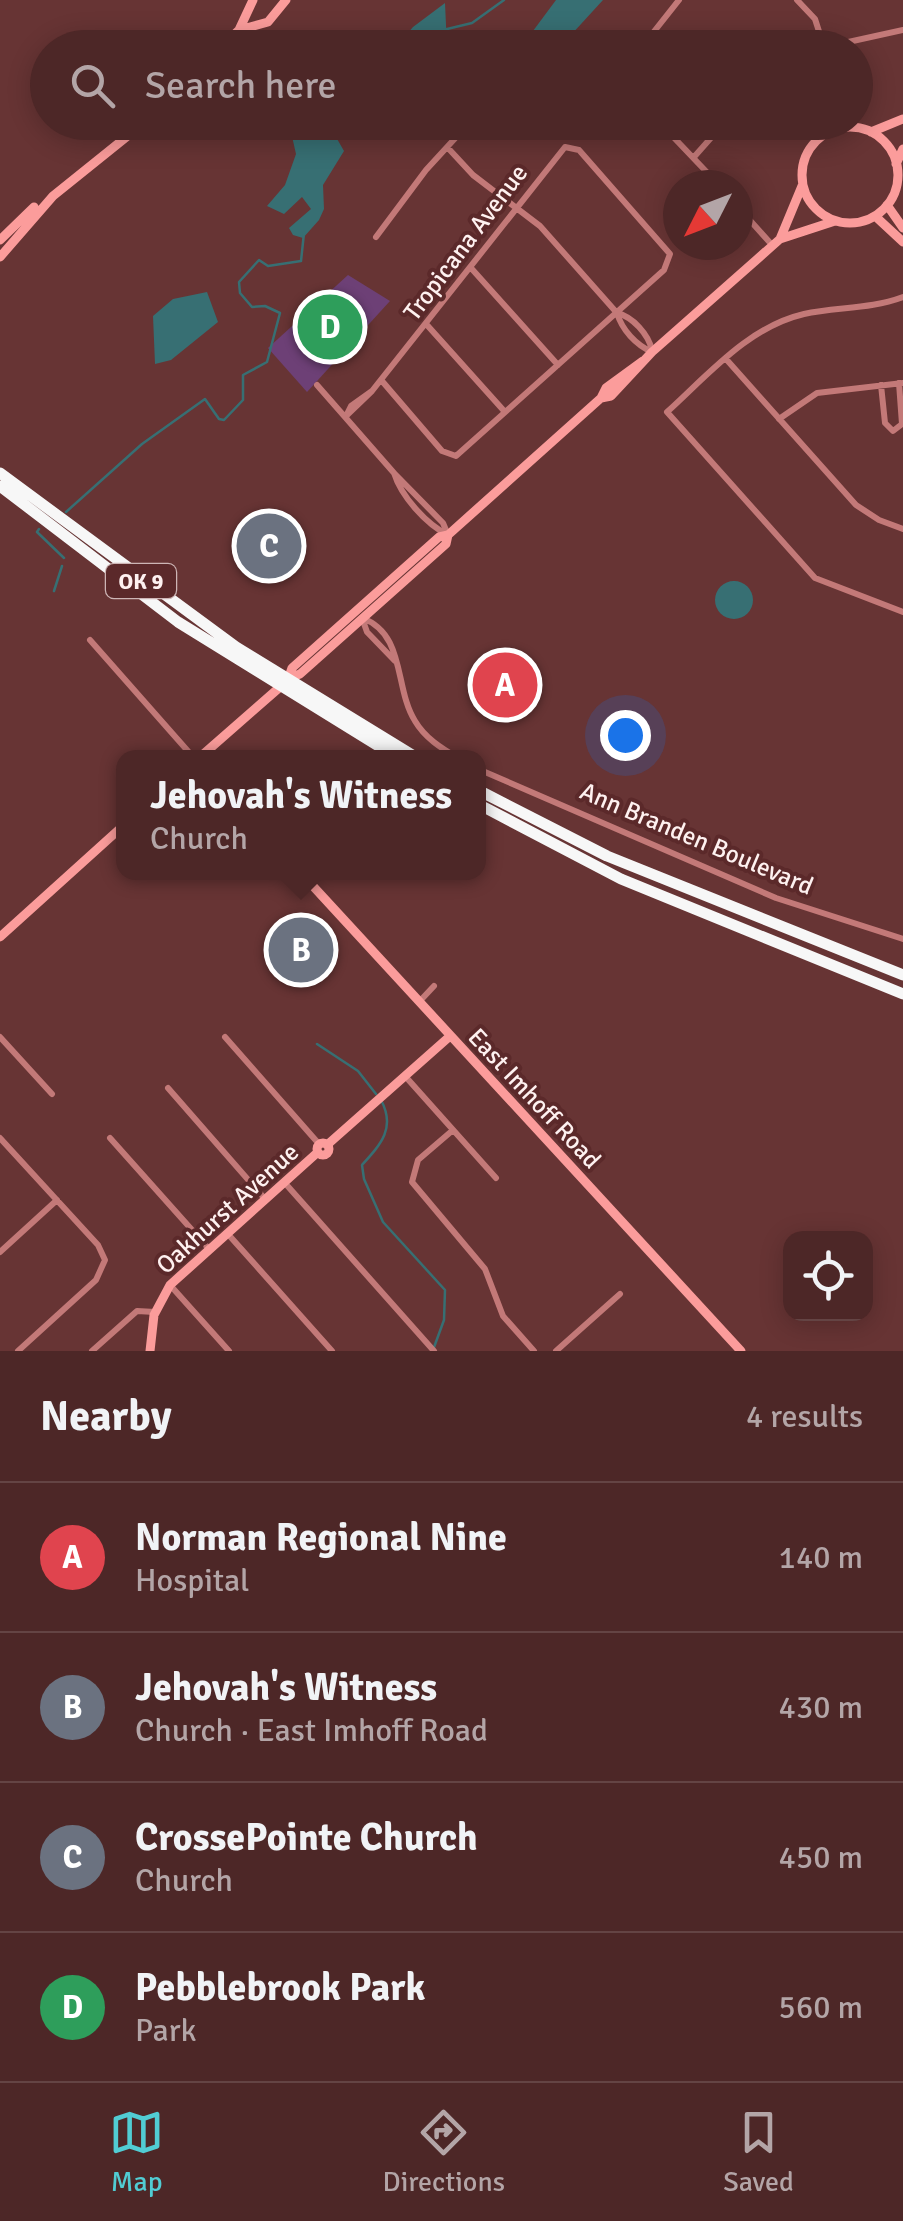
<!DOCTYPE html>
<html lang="en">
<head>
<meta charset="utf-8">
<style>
  :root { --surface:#4d2727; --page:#573333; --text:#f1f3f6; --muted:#b3a5a7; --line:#644444; --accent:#51ccd3 }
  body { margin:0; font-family:Signika,sans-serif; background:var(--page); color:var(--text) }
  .controls { position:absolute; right:30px; bottom:30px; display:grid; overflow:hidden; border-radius:20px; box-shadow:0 5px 25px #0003 }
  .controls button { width:90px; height:90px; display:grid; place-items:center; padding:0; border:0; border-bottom:2px solid var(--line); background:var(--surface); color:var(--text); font:50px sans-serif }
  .compass { position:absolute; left:663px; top:170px; width:90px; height:90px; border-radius:50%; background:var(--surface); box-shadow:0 5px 25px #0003; rotate:228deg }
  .you { position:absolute; left:625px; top:735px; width:35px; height:35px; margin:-25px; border:8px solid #fff; border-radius:50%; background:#1a73e8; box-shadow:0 0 0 15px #1a73e833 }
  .badge { display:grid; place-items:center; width:65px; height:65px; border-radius:50%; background:var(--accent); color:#fff; font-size:32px; font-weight:700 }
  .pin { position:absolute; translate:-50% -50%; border:5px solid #fff; box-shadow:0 2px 10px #0006 }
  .popup { position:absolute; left:116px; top:750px; width:370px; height:130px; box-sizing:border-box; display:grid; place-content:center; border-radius:20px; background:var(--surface); filter:drop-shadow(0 2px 8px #0005); font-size:32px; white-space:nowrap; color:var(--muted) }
  .popup b { font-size:38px; color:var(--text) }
  .popup::after { content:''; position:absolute; left:50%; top:100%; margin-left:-20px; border:20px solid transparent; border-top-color:var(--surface) }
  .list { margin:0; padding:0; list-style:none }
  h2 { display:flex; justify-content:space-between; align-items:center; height:130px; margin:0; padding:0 40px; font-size:42px }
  h2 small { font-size:32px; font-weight:400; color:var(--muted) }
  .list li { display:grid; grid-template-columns:65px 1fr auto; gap:30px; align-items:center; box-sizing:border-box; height:150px; padding:0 40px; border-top:2px solid var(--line) }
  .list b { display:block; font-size:38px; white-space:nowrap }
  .list p { margin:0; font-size:32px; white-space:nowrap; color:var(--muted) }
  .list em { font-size:32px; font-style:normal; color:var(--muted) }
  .icon { flex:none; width:55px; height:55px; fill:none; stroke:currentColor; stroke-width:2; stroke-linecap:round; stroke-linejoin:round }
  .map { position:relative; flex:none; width:903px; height:1351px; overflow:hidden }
  .search { position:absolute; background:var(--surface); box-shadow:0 5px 25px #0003; left:30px; right:30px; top:30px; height:110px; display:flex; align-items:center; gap:25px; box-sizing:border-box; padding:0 35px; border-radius:55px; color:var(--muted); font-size:38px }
  .sheet { height:730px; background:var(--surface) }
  nav { display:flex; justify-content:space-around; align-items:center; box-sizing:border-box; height:140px; border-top:2px solid var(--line); background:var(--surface); font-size:28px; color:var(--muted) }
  nav a { display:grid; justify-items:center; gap:5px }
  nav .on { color:var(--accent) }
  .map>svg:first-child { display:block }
  .green { fill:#6d4076 }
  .water { fill:#376f73 }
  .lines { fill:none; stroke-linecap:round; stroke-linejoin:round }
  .stream { stroke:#376f73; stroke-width:2.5 }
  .street { stroke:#c37978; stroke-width:6 }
  .secondary { stroke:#fb9c9b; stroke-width:9 }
  .highway { stroke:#f7f7f7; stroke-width:11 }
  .labels { text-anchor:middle; stroke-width:8; stroke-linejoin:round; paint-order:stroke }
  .shield { fill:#5b292a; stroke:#cdb5b5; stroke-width:2.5 }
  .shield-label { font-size:22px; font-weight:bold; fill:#fef1f0 }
  .street-label { font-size:25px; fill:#fef1f0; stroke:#5b292a }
</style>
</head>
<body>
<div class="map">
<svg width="903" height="1351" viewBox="0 0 903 1351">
  <rect width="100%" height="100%" fill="#673434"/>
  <path class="green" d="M348,275L390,301L307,392L268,348Z"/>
  <path class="water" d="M556,0H603L560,47H544L530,35Z
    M445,3L447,47H396L413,27Z
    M321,123H328L344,151L323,185L324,209L319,220L303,238L293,235L289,228L311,209L302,197L284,214L267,206L285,185L296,154L291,132L301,135Z
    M207,292L218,322L171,360L155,364L153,316L173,299Z
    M715 600a19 19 0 1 1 38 0a19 19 0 1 1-38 0Z"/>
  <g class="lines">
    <path class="stream" d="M443,30L472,23L504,0
      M334,134L352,122
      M66,512L142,444L205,399L219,419L224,420L243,400V375L267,362L280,313L265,306L252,307L240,293L239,282L259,260L268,266L301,261L304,233
      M39,529L37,532L64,558
      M54,591L62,566
      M317,1044L358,1071L376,1094
      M381,1100C396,1128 381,1144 362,1165L364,1179L383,1222L445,1290L444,1320L433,1350"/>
    <path class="street" d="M797,0L815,19L824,47
      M641,48L679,0
      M821,48L903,30
      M659,122L719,185
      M448,148L473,175L540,226L617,313C622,330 636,345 652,352
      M694,157L725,122
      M738,207L773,246
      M376,237L426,170L470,122
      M471,268L558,365
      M903,297C871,309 837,307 804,314C748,327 708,375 667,412L815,578L903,612
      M617,313C633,317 648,334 652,350
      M427,325L505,412
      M726,359L856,505L879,520L903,529
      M317,385L394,473
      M881,385L885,423L893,431L902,424L899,383
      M372,391L565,147L579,150L670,254L664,270L456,456L442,451L382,381
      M372,391L346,416L351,406Z
      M779,419L817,393L903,383
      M394,473L443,523L448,535C426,524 401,496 394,473Z
      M362,618C406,634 394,688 415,721C425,738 441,748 458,758
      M362,618L367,632L395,661
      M90,640L194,758
      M478,769L776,898L903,939
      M419,1002L434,986
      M0,1037L52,1094
      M225,1037L319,1144
      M405,1076L496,1178
      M168,1088L265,1199
      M453,1130L418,1160L412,1182L485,1269L503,1316L534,1351
      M0,1138L98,1245L105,1260L96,1280L18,1351
      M110,1138L209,1249
      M284,1182L434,1351
      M227,1233L332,1351
      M0,1252L57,1200
      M170,1285L229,1351
      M92,1351L137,1311L155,1312
      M556,1351L620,1294"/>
    <path class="secondary" d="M239,30L253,0
      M220,48L239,30L268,22L286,0
      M802 175a48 48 0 1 1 96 0a48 48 0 1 1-96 0Z
      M871,132L903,119
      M896,164L903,149
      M887,205L903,228
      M875,216L903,242
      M780,239L802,186
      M0,240L34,207
      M0,257L53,196L145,122
      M601,398L611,396L652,352L780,239L835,221
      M289,678L300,674L446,544L448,535
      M199,758L288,680L292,668L439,537L448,535L601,398L606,388L643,361
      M300,872L741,1351
      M0,937L124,825
      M317 1149a6 6 0 1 1 12 0a6 6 0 1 1-12 0Z
      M327,1145L449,1037
      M150,1351L154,1315L170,1285L318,1152"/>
    <path class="highway" d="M0,473L236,647L417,758
      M0,486L178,622L398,758
      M478,790L607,856L903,975
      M478,804L621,879L903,994"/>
  </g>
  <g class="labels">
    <rect class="shield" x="106" y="564" width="70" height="34" rx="8"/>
    <g class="shield-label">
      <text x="141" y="589">OK 9</text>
    </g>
    <g class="street-label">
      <text transform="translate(465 242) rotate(-53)" y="9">Tropicana Avenue</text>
      <text transform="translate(697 838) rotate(23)" y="9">Ann Branden Boulevard</text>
      <text transform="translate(535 1098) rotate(47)" y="9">East Imhoff Road</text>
      <text transform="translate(227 1208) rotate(-42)" y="9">Oakhurst Avenue</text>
    </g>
  </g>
</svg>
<div class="controls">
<button><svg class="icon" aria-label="locate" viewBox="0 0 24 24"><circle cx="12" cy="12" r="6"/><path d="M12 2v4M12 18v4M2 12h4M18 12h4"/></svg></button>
</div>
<svg class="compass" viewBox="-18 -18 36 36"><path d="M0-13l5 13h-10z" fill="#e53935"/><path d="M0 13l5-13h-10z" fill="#b3a5a7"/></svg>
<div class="you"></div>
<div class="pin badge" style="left:505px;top:685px;background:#e0444e">A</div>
<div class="pin badge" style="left:301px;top:950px;background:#6b7280">B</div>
<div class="popup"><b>Jehovah's Witness</b>Church</div>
<div class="pin badge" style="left:269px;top:546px;background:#6b7280">C</div>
<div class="pin badge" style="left:330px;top:327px;background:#2e9e5b">D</div>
<div class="search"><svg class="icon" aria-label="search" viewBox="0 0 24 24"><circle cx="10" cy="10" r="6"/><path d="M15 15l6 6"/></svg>Search here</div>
</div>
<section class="sheet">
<h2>Nearby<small>4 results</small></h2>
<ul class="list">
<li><span class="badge" style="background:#e0444e">A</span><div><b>Norman Regional Nine</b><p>Hospital</p></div><em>140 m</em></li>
<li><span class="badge" style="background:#6b7280">B</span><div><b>Jehovah's Witness</b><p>Church · East Imhoff Road</p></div><em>430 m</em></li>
<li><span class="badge" style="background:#6b7280">C</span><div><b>CrossePointe Church</b><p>Church</p></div><em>450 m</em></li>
<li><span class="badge" style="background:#2e9e5b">D</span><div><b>Pebblebrook Park</b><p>Park</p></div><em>560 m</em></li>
</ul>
</section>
<nav>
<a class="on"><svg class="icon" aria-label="map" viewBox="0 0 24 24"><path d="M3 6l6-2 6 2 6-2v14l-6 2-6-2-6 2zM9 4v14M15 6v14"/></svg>Map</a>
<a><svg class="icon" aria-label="directions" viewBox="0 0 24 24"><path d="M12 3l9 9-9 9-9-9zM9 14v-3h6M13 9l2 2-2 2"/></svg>Directions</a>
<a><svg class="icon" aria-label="saved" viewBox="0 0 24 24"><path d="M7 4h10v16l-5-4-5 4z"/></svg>Saved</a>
</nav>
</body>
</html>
